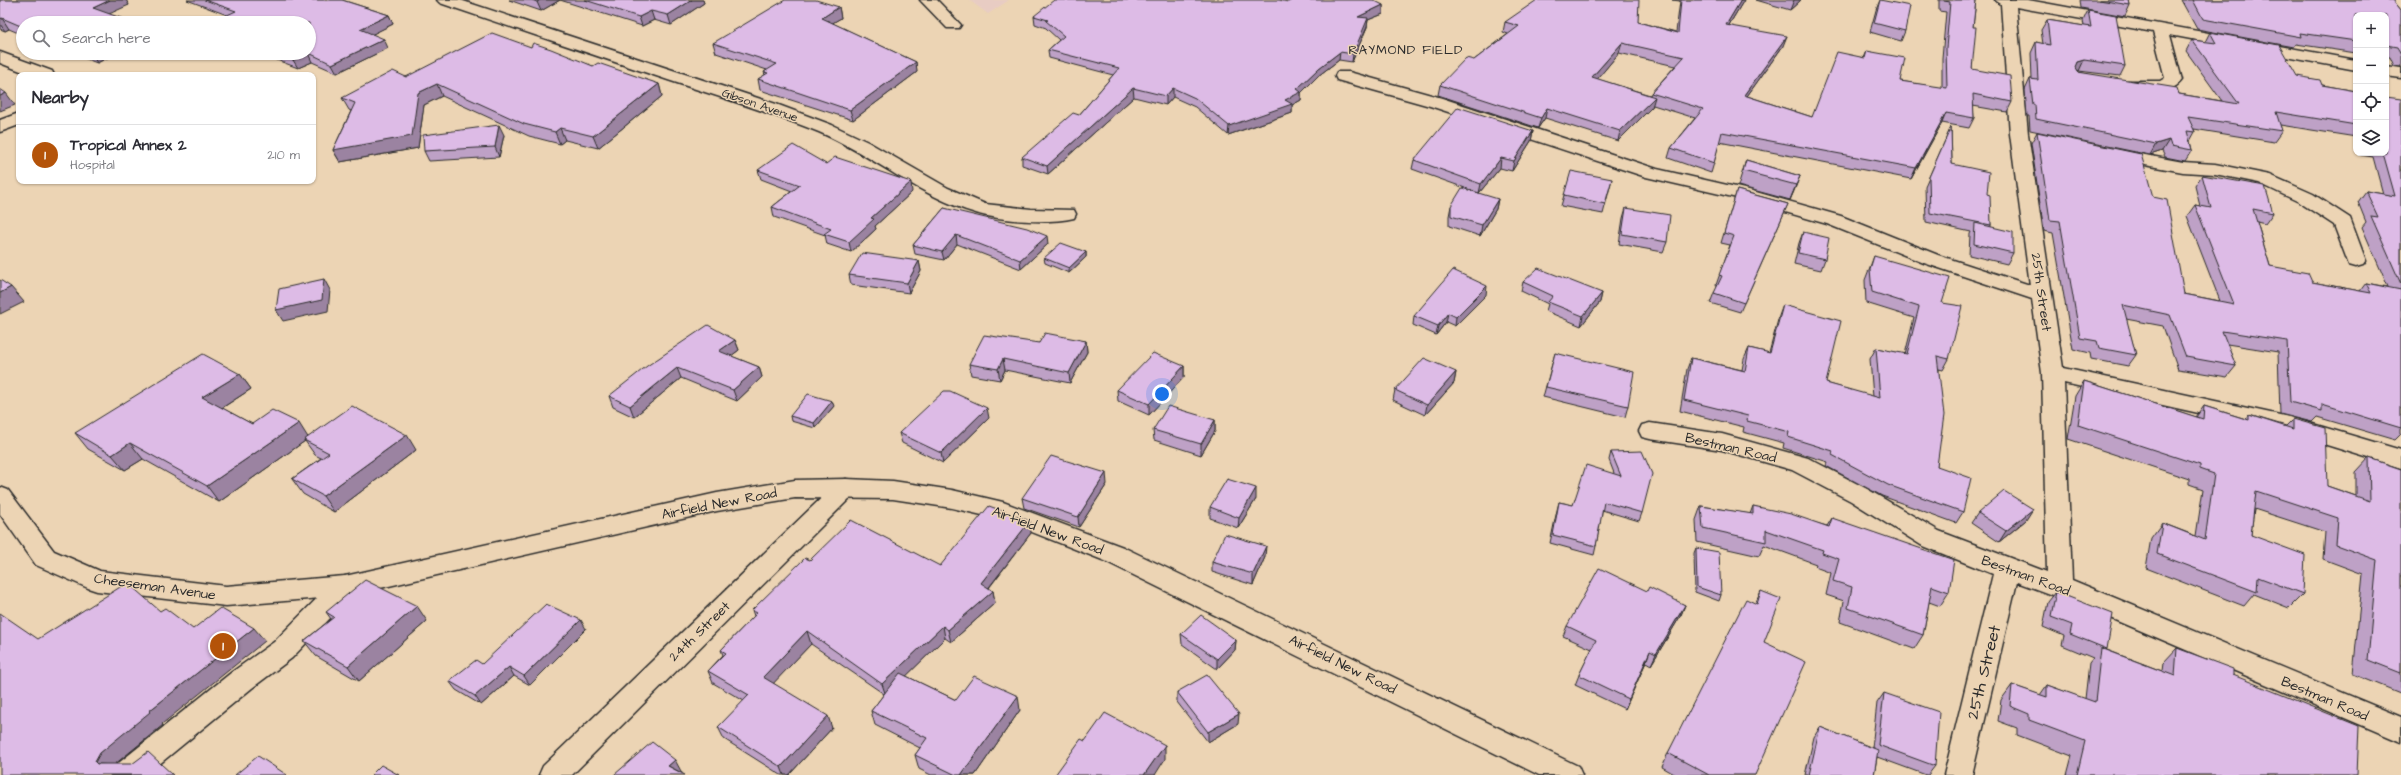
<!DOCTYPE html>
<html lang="en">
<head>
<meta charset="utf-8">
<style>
  :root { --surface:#fff; --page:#f7f7f7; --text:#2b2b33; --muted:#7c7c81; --line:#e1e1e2; --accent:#b45309 }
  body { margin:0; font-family:"Architects Daughter",sans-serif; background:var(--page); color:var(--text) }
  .controls { position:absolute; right:12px; top:12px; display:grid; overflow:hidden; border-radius:8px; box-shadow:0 1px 3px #0004 }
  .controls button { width:36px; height:36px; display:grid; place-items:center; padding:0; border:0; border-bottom:1px solid var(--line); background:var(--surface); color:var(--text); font:20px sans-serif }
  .you { position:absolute; left:1162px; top:394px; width:14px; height:14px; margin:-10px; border:3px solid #fff; border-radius:50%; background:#1a73e8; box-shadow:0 0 0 6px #1a73e833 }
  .badge { display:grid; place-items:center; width:26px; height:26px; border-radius:50%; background:var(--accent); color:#fff; font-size:13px; font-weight:700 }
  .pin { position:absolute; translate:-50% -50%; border:2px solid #fff; box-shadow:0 1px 4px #0006 }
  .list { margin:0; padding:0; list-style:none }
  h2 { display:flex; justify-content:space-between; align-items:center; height:52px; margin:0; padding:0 16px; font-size:17px }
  h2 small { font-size:13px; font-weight:400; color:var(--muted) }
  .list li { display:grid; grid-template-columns:26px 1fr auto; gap:12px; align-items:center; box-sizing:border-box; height:60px; padding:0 16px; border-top:1px solid var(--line) }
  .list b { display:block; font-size:15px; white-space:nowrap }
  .list p { margin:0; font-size:13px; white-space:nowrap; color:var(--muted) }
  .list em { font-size:13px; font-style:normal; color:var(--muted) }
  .icon { flex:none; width:22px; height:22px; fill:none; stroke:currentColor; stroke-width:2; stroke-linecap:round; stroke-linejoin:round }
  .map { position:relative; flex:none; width:2401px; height:775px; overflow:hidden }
  .search { position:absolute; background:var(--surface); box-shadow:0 1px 3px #0004; left:16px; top:16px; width:300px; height:44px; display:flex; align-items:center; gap:10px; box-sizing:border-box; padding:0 14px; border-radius:22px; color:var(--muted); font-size:15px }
  .panel { position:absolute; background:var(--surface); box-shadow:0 1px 3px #0004; left:16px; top:72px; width:300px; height:112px; border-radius:8px }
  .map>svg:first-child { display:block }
  .built { fill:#e8ccc3 }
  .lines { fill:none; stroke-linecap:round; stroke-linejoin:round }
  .minor-casing { stroke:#2b2b2b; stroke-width:3 }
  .tertiary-casing { stroke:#2b2b2b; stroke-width:3 }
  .minor { fill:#ecd4b4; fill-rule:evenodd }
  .tertiary { fill:#ecd4b4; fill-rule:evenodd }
  .wall { fill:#bea1c6; stroke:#2b2b2b; fill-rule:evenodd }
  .shaded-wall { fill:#9b83a1; stroke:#2b2b2b }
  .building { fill:#ddbbe6; stroke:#2b2b2b }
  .labels { text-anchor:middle; stroke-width:3; stroke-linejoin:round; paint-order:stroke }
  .far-street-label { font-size:12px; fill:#2b2b2b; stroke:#ecd4b4 }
  .far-neighbourhood-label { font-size:13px; letter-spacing:1px; fill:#2b2b2b; stroke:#ecd4b4 }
  .street-label { font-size:14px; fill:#2b2b2b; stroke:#ecd4b4 }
  .near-street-label { font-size:17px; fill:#2b2b2b; stroke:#ecd4b4 }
</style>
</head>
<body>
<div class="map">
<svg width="2401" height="775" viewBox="0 0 2401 775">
  <rect width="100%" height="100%" fill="#ecd4b4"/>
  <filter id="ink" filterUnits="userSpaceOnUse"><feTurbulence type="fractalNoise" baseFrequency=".025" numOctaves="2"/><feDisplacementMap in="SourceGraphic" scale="8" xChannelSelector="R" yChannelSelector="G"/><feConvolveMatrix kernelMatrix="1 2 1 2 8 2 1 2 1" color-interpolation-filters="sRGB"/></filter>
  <g filter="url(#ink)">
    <path class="built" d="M969,0H1009L988,14Z"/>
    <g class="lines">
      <defs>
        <path id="minor" d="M437,0H460L776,104L832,125L868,142L948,188L985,204L1031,209L1074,210L1076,214L1074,218C1048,224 1001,221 976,213C920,197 873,155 819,132C770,112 719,97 668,80C592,54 516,29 440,3Z
          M920,0H937L961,25L959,28H947Z
          M1995,0H2028L2356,60V70L2170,35L2182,80C2172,95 2143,93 2127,89L2125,85L2127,81H2160L2165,78L2153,32L2016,7L2028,134L2063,368L2289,417L2401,450V468L2288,433L2064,383L2072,580L2401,717V742L2090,609L2017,582L1972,775H1944L1993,574L1921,545L1851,501L1792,470L1722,450L1650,439L1642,437L1639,431L1642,425L1650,423L1722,434L1808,458L1867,489L1939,531L2047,572L2042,373L2032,299L1924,263L1827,224L1737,198L1646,177L1430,106L1337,80L1335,76L1337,72H1349L1442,98L1657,169L1749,190L1841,216L1938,255L2030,285L2010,134L2001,4Z
          M0,52L52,71L54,75H31L0,63Z
          M2386,66L2401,68V78L2386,76Z
          M19,113V125L0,132V120Z
          M2113,149L2183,162L2215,164L2270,175L2313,194L2350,218L2366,261L2363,265L2356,267L2349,265L2334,225L2299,202L2259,183L2215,174L2183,172L2107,158L2104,154L2107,150Z
          M846,479L854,482L858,488L854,494L572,775H539L543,766L838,482Z
          M345,576L354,579L358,586L354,593L292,658L252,688L146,775H111L115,766L232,672L274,642L336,579Z"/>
        <path id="tertiary" d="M846,479L893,481L952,490L1003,502L1123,547L1578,766L1582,775H1539L1105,561L999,519L952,508L893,499L795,498L717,511L345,596L226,606L97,591L88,588L36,565L0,514V487L8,490L54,551L100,571L226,586L345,576L717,493L795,480Z"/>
      </defs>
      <use href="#minor" class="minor-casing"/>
      <use href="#tertiary" class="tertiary-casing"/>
      <use href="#minor" class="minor"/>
      <use href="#tertiary" class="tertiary"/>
    </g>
    <path class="wall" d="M0,0H126L129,5L23,23V35L9,29L5,31L0,29Z
      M187,0H342L389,15L393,24L372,34L388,48L337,73L312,62L298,68L258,53H309V23H229L225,16L227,15Z
      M509,0H703L704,3L671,25L654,20L642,26L560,0L541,11Z
      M1672,0H1744L1729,25L1783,46L1747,96L1812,117L1864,58L1867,51L1900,81L1942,88V58L1946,12L1939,11V0H1976L1973,27L1972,69L2012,102L2007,112L1973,106L1974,118L1969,128L1942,123L1911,179L1719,142L1714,163L1711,173L1668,158L1671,148L1695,118L1653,105L1652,107L1618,141L1545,118L1538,128L1438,95L1440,85L1474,60L1508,34L1503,32L1505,22H1638L1676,32L1680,1ZM1619,53L1675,66L1651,93L1650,95L1597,79Z
      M1756,0H1801L1790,10Z
      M1880,0L1905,31L1901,41L1870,32L1876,10Z
      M2080,0H2129L2130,5L2125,16L2081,8Z
      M2181,0H2393L2401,10V67L2394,66L2390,57H2386V15H2356V53L2296,44L2294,47L2197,29Z
      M1288,2L1383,5V14L1368,20L1367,27L1352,62L1339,60L1318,76L1301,93V100L1292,105V113L1228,135L1195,107L1173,97L1166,105L1134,97L1048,174L1022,165V157L1079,115L1113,75L1049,58L1048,50L1059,40L1047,29L1046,28L1035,24L1034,16Z
      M839,7L841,18L832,23L916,62L917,72L853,120L760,90L758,79L765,75L764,72L767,70L716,53L713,43Z
      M2088,10L2125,66L2120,76L2079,71H2078V72L2179,94L2222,101L2186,51L2192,40L2205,42L2210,32L2297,76L2322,85L2356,91V137L2280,125L2282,131L2274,142L2194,129L2195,132L2190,141L2192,150L2185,161L2165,157L2162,151L2150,155L2030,130L2029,116H2027L2025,90L2030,79H2032L2031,53L2036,42L2043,44L2041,30L2047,20L2084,26L2083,21Z
      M531,47L593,66L659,84L662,96L598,148L565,140L560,144L529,136L442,96L424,105L418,148L340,162L333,150L351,111L349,110L342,98L406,77Z
      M71,53H117L97,63Z
      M2401,99V434L2395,440L2317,417L2312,422L2280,414L2278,352L2227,344L2236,366L2227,377L2178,369L2163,326L2126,319L2136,355L2128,366L2091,359L2090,353L2073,349L2053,233L2044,231L2031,143L2037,132L2153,197L2184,294L2220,301L2187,216L2195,205L2200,206L2195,186L2202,175L2273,213L2265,224L2257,222L2270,266L2312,282L2360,291L2366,283L2388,287L2362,227L2366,222L2358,202L2366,191L2383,194L2373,157L2361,155V153H2386Z
      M1951,127L1952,164L1987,194L1991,225V227L2013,253L2007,264L1969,255L1970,234L1971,232L1926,222L1925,186Z
      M1533,131L1531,141L1512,171L1500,168L1479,193L1412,169L1414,160Z
      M504,135L499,157L429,161L424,151Z
      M1746,160L1800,176L1790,200L1738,186Z
      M826,164L912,192L875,226L876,229L851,252L827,244L825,235L774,217L772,207L792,191L761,179L758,170Z
      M1612,179L1603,214L1561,206L1564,195Z
      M1737,190L1788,204L1740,312L1710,303L1714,293L1718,286L1716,285L1730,245L1721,243Z
      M1498,199L1496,209L1480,236L1449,226V216L1451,206Z
      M944,208L1048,244L1021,269L957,244L944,260L915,254L913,245Z
      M1626,208L1667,242L1663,252L1619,244L1623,218Z
      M1803,232L1825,259L1821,270L1794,264L1799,243Z
      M1086,252V257L1069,273L1045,263L1044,258Z
      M1874,256L1942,303L1949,359L1943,370L1939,369L1937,466L1963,512L1956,523L1882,496L1826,466L1828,462L1783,448L1784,443L1743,432L1744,427L1680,411L1687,369L1691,358L1742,370L1744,359L1749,348L1769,353L1779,316L1783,305L1826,383L1873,397L1870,359L1876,348L1905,354L1914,318L1866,303L1865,280L1870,267Z
      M919,261L921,271L909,293L851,285L849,275Z
      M1523,282L1602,293L1600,302L1581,326L1546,311L1548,304L1521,291Z
      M1486,295L1455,326L1446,322L1436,335L1413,325L1414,316Z
      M735,340L739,350L731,356L759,367L762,377L737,401L681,378L634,417L613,407L609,396Z
      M1086,341L1087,352L1070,383L1005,370L1000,380L971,375L969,364L1039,343Z
      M1555,353L1628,406L1625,417L1543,397Z
      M1184,366V377L1149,415L1118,401L1117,390Z
      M1456,372L1454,383L1425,415L1393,400L1395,390Z
      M240,374L251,389L222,408L252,424L308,437L416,450L334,512L303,494L292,479L321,458L315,455L305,441L219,502L143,459L125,470L88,449L75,433Z
      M2084,381L2196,417L2204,406L2246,419L2249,415L2286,426L2293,419L2327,486L2356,496V472L2369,458L2401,469V693H2400L2353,674L2363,574L2323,559L2325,532L2254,509L2251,535L2303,594L2289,608L2254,594L2244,606L2146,568L2151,538L2162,523L2196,536L2203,489L2189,484V479L2068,439L2075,396Z
      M834,406L815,428L791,421L790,416Z
      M989,418L943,463L902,443L899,433Z
      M1215,420V431L1201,455L1154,440L1153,430Z
      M1611,452L1642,513L1639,521L1602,510L1596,546L1594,555L1550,543L1557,510L1559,502L1573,505L1614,473L1609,460Z
      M1107,484L1079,527L1024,508L1022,498Z
      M1256,499L1238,528L1210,518V507Z
      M1701,506L1750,514L1753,506L1827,526L1832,518L1949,592L1940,606L1929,602L1923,635L1914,649L1840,622L1844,601L1826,595L1831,573L1815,567L1816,564L1764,545L1759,556L1697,542L1696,520Z
      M1978,513L2026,520L1999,542L1971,523Z
      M1031,533L989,588L993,591L995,603L951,642L945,638L906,676L956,700L1020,710L975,775H931L919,769L915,755L920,748L875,725L871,711L884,694L811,644L773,683L832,728L789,775H781L724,739L718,727L744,701L713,683L708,671L723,655L721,650L754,616L752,610L810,560L940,566Z
      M1696,548L1721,595L1719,601L1695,592L1694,553Z
      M1265,557L1253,585L1212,572V562Z
      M1647,591L1685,605L1681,615L1651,665L1646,662L1625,709L1575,685L1579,675L1592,649L1563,636L1567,626Z
      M1761,591L1764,642L1755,775H1676L1662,767L1668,753L1755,604Z
      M2056,592L2107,650L2162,671L2163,663L2177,648L2233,675L2357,775H2067L2072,756L2017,735V728L1998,721L2001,700L2012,685L2040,695L2047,685L2085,699L2089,663L2093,658L2062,645L2064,636L2043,627L2048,602Z
      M326,612L427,621L359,681L316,656L304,641L331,619Z
      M586,629L530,685L514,676L481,705L456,690L449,681L482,664Z
      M1181,634L1236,640L1235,650L1217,669L1182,644Z
      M1177,692L1238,724L1208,742L1177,702Z
      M1884,693L1935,766L1928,775H1926L1877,757L1874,775H1805L1814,737L1820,727L1872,748L1877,703Z"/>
    <path class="shaded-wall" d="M110,0H126L129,5L100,18L93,8Z
      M540,0H560L541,11L537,2Z
      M692,0H703L704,3L671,25L668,15Z
      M1741,0H1744L1723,35L1726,25Z
      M1794,0H1801L1790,10Z
      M1383,5V14L1368,20L1367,27L1352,62L1358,17Z
      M839,7L841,18L824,28L822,18Z
      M651,11L654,20L642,26L639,17Z
      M389,15L393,24L365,38L360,29Z
      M2,18L9,29L5,31L0,24V19Z
      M1787,36L1783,46L1740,106L1744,95Z
      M384,39L388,48L337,73L332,64Z
      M1622,43L1619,53L1590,88L1592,77Z
      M1340,52L1339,60L1318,76L1301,93V100L1292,105V113L1228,135L1229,126L1285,100L1319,68Z
      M91,53H117L97,63Z
      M307,53H308L312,62L298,68L293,60Z
      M2084,60L2079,71L2072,72L2077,62Z
      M916,62L917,72L853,120L850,110Z
      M437,84L442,96L424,105L418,148L340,162L333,150L418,93Z
      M659,84L662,96L598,148L593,136Z
      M1133,88L1134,97L1048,174L1047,166Z
      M1173,88V97L1166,105V96Z
      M6,93L15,105L0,111V96Z
      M1655,97L1652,107L1618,141L1620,131Z
      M1547,108L1545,118L1538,128L1541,118Z
      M1946,113L1942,123L1911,179L1916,168Z
      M499,125L504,135L499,157L495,147Z
      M560,128L565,140L560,144L555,132Z
      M1533,131L1531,141L1512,171L1514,161Z
      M2169,140L2162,151L2150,155L2156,144Z
      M1501,158L1500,168L1479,193L1481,184Z
      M1800,176L1794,191L1790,200L1796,185Z
      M911,182L912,192L875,226L876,229L851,252L849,242L871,218Z
      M1498,199L1496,209L1480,236L1482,225Z
      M956,235L957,244L944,260L942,252Z
      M1047,236L1048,244L1021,269L1020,260Z
      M1086,252V257L1069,273V268Z
      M919,261L921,271L909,293L907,283Z
      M324,279L330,290L328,311L283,321L276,310Z
      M1487,286L1486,295L1455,326L1456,317Z
      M11,287L24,302L0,314V293Z
      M1602,293L1600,302L1581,326L1583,316Z
      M1448,313L1446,322L1436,335L1438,326Z
      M735,340L739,350L723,362L719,351Z
      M1086,341L1087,352L1070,383L1069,373Z
      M1003,359L1005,370L1000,380L998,369Z
      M1184,366V377L1149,415V404Z
      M759,367L762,377L737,401L733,390Z
      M677,368L681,378L634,417L630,406Z
      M1456,372L1454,383L1425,415L1427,405Z
      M240,374L251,389L214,413L202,397Z
      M832,401L834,406L815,428L814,423Z
      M987,408L989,418L943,463L941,453Z
      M1215,420V431L1201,455V444Z
      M299,423L309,439L304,440L305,441L219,502L207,486Z
      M407,435L416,450L334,512L323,496Z
      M130,443L143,459L125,470L112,455Z
      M1106,473L1107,484L1079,527L1078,517Z
      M1256,488V499L1238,528L1239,518Z
      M2033,509L2026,520L1999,542L2006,531Z
      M1030,521L1031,533L983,595L981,583Z
      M1266,546L1265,557L1253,585V574Z
      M993,591L995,603L951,642L948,630Z
      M1685,605L1681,615L1651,665L1656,654Z
      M417,606L427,621L359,681L348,666Z
      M581,620L586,629L530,685L524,676Z
      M943,626L945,638L886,696L882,684Z
      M254,628L265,641L162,724L163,725L114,765L97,764L95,762L100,753L149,711Z
      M807,631L811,644L768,689L763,677Z
      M1236,640L1235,650L1217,669V659Z
      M1650,651L1646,662L1625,709L1629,699Z
      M509,667L514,676L481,705L475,696Z
      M1018,696L1020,710L975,775H961Z
      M1239,714L1238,724L1208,742V732Z
      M828,716L832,728L789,775H784L781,767Z
      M1165,745V759L1155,775H1144Z
      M675,760L682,773L668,766Z"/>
    <path class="building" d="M0,0H110L93,8L135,23H23V27L2,18L0,19Z
      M205,0H342L389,15L360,29L384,39L332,64L309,53V23H243L225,16L236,11Z
      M532,0H540L537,2Z
      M585,0H692L668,15L651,11L639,17Z
      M785,0H816L839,7L822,18L916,62L850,110L758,79L768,73L764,72L777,64L713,43Z
      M1054,0H1279L1288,2L1292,0H1373L1383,5L1358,17L1368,18L1353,54L1340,52L1319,68L1297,89L1301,92L1285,100L1292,104L1229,126L1195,98L1173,88L1166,96L1133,88L1047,166L1022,157L1073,113L1079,115L1119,68L1048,50L1064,36L1046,21L1048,20L1034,16Z
      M1537,0H1639L1638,22L1678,33L1681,0H1741L1726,25L1787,36L1744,95L1812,117L1837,52L1865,58L1867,51L1905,58L1900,81L1947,88L1946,48L1950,2L1944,1V0H1976L1973,27H1976L1972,69L2010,76L2012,102L1973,94L1974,118L1946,113L1916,168L1722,132L1714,163L1671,148L1703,109L1651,93L1684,57L1622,43L1592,77L1655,97L1620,131L1547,108L1541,118L1440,85L1466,58L1474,60L1519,26L1505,22Z
      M1880,0L1910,6L1905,31L1874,23Z
      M2099,0H2129L2130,5Z
      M2193,0H2393L2401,10V54L2397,47L2386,45V15H2356V41L2300,33L2301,37L2203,19Z
      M2088,10L2116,15L2125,66L2084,60L2077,62L2075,67L2078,72L2177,88L2179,94L2239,104L2192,40L2216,43L2210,32L2279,45L2297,76L2320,80L2322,85L2356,91V125L2276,112L2282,131L2188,117L2195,132L2187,131L2192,150L2171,146L2169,140L2156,144L2036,119L2035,105H2033L2030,79L2038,80L2036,42L2050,45L2047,20L2091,27Z
      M492,33L531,47L533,43L551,49L593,66L598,63L659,84L593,136L560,128L555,132L524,124L437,84L418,93L412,136L333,150L355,103L342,98L393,71L406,77Z
      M277,53H307L293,60Z
      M0,89L6,93L0,96Z
      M2386,97L2401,99V284L2371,216L2378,217L2366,191L2395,196L2383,153H2386Z
      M1458,107L1533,131L1514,161L1501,158L1481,184L1414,160Z
      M499,125L495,147L424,151L423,135Z
      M1951,127L1952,164L1989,172L1987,194L1990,195L1991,225L1930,213L1929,177Z
      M2037,132L2141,154L2153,197L2167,200L2184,294L2234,304L2195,205L2211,208L2202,175L2265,186L2273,213L2253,209L2270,266L2308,273L2312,282L2371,293L2366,283L2401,290V428L2322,404V411L2290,402L2287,341L2222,331L2236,366L2186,357L2170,315L2123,305L2136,355L2099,348L2097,341L2080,338L2060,221L2050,220Z
      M793,145L826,164L835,157L911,182L871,218L874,219L849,242L824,234L831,229L772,207L800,185L758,170Z
      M1746,160L1800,176L1796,185L1743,171Z
      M1571,171L1612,179L1605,204L1564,195Z
      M1462,188L1498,199L1482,225L1451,216V206Z
      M1737,190L1788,204L1744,303L1714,293L1722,276L1719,275L1734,236L1724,233Z
      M944,208L1027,228L1047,236L1020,260L956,235L942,252L913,245Z
      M1626,208L1670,215L1667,242L1622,234Z
      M1975,223L2013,232V253L1974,244Z
      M1803,232L1829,238L1825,259L1798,253Z
      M1061,243L1086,252L1069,268L1044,258Z
      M862,253L919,261L907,283L849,275Z
      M1874,256L1950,278L1942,303L1962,306L1949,359L1937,356L1944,415L1937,466L1971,478L1963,512L1888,485L1832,455L1833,451L1788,437L1789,432L1747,421L1748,416L1684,400L1691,358L1745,371L1749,348L1770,353L1783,305L1841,321L1826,383L1880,398L1876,348L1907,354L1919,307L1872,292L1870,269Z
      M1538,268L1602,293L1583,316L1548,302L1553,296L1523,282Z
      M1453,270L1487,286L1456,317L1448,313L1438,326L1414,316Z
      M324,279L322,300L276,310L279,289Z
      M0,280L11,287L0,293Z
      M708,325L735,340L719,351L759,367L733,390L677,368L630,406L609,396L647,366Z
      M1045,333L1086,341L1069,373L1003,359L998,369L969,364L984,335L1039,343Z
      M1153,353L1184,366L1149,404L1117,390Z
      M1555,353L1634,372L1628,406L1546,387Z
      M203,354L240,374L202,397L252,424L272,410L299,423L207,486L130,443L112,455L75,433Z
      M1424,358L1456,372L1427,405L1395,390Z
      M2084,381L2203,419L2204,406L2249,420V415L2293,429V419L2325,428L2327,486L2370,501L2369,458L2401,469V673L2368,660L2377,560L2336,545L2338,518L2256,491L2251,535L2305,555L2303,594L2258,577L2257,592L2157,554L2162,523L2205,540L2214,474L2200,469V465L2078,425Z
      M944,391H950L987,408L941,453L899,433Z
      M808,394L832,401L814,423L790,416Z
      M352,406L407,435L323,496L292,479L329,453L304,440Z
      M1168,406L1215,420L1201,444L1153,430Z
      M1642,451L1652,474L1642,513L1604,502L1596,546L1553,535L1559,502L1573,505L1586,465L1621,476L1611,452Z
      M1051,456L1106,473L1078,517L1022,498Z
      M1227,479L1256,488L1239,518L1210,507Z
      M2004,491L2033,509L2006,531L1978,513Z
      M989,506L1030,521L981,583L993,591L948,630L943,626L882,684L807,631L763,677L828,716L781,767L718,727L749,695L708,671L726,653L721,650L757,613L752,610L805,558L810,560L851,520L940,566Z
      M1701,506L1753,514V506L1791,514L1829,527L1832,518L1954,560L1949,592L1932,586L1923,635L1848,608L1852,587L1833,581L1839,559L1822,553L1823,550L1766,530V542L1703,528Z
      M1225,534L1266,546L1253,574L1212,562Z
      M1696,548L1719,552L1721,595L1697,587Z
      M1599,568L1647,591L1649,587L1685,605L1656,654L1650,651L1629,699L1579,675L1596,640L1567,626Z
      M365,580L417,606L348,666L304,641L334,617L326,612Z
      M125,584H129L160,611L165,608L193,629L220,608L254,628L149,711L150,712L100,753L95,762L97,764H132L148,752L173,775H0V613L38,639Z
      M1761,591L1781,599L1764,642L1806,662L1755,775H1709L1668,753L1746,599L1757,604Z
      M2056,592L2113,614L2107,649L2070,634L2072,625L2051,617Z
      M546,604L581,620L524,676L509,667L475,696L449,681L476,660L482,664Z
      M1201,615L1236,640L1217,659L1181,634Z
      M2101,648L2175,676L2177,648L2233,669V675L2359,726L2357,775H2077L2085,741L2029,720V714L2010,706L2012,685L2047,697V685L2095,702Z
      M900,673L956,700L974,676L1018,696L961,775H956L915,755L927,738L871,711Z
      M1207,675L1239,714L1208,732L1177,692Z
      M1884,693L1939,712L1935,766L1878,745Z
      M1105,713L1165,745L1144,775H1055L1081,739L1085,741Z
      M1820,727L1878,750L1874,775H1809Z
      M652,742L675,760L668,766L685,775H614Z
      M258,756L287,775H235Z
      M381,765L399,775H371Z"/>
  </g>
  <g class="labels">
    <g class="far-street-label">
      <text transform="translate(760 105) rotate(19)" y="4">Gibson Avenue</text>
    </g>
    <g class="far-neighbourhood-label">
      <text x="1406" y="54">RAYMOND FIELD</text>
    </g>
    <g class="street-label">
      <text transform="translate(2042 292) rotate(82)" y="5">25th Street</text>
      <text transform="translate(1731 447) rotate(13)" y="5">Bestman Road</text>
      <text transform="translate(719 503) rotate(-11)" y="5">Airfield New Road</text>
      <text transform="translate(1048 530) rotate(20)" y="5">Airfield New Road</text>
      <text transform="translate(2026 575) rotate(20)" y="5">Bestman Road</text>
      <text transform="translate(155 586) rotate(8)" y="5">Cheeseman Avenue</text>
      <text transform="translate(699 631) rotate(-44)" y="5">24th Street</text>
      <text transform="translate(1343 664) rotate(26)" y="5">Airfield New Road</text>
      <text transform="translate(2325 698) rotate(23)" y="5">Bestman Road</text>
    </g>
    <g class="near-street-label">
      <text transform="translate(1983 672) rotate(-76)" y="6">25th Street</text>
    </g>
  </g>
</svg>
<div class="controls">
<button>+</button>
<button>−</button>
<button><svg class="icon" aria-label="locate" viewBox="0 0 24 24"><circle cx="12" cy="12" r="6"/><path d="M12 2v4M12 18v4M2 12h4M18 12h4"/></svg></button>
<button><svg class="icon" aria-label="layers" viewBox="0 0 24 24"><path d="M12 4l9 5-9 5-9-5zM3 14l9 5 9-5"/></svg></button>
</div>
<div class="you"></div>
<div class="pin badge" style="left:223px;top:646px">1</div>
<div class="search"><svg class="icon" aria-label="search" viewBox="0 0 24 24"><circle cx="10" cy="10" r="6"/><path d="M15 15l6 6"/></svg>Search here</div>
<section class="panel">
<h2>Nearby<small></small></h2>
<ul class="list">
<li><span class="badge">1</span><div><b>Tropical Annex 2</b><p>Hospital</p></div><em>210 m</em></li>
</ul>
</section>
</div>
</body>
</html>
